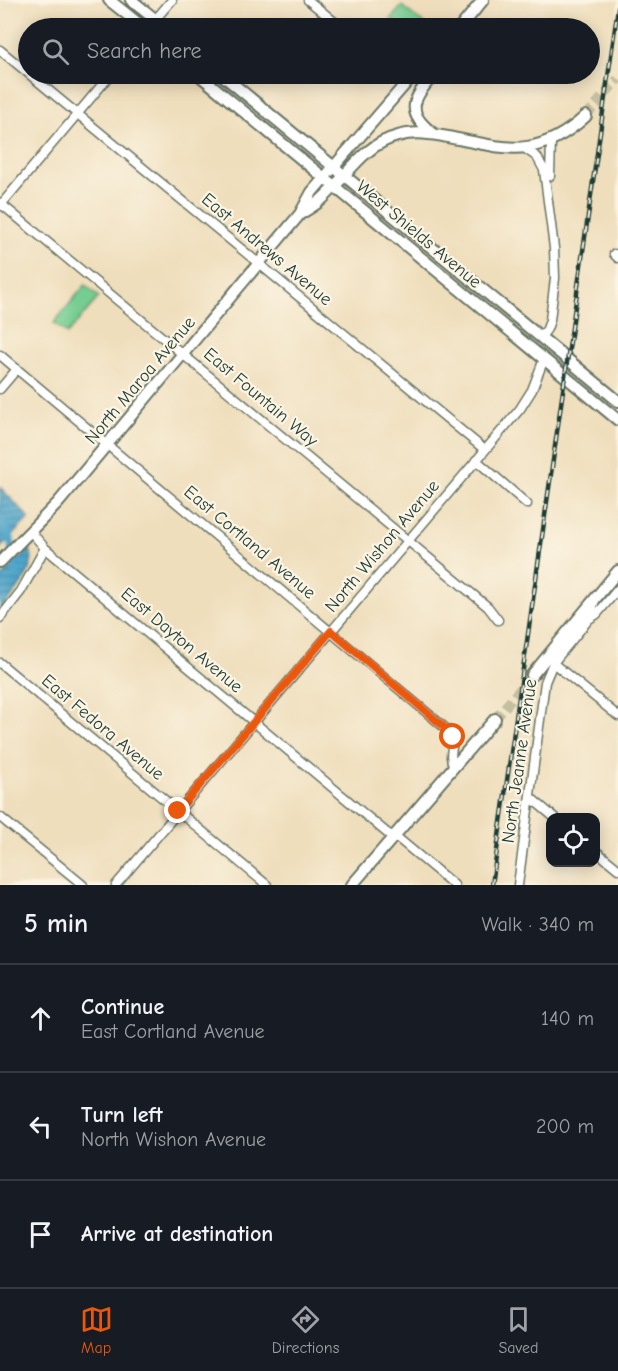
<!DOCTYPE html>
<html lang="en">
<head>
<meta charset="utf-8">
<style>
  :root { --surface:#171b24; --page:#20242c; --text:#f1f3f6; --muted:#9ea1a6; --line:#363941; --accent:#ea580c }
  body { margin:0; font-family:"Comic Neue",sans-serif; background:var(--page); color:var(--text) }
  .controls { position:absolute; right:18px; bottom:18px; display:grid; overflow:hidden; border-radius:12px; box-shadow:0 3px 15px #0003 }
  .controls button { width:54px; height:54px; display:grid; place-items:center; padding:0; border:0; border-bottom:2px solid var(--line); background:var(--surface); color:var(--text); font:30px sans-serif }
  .stop { position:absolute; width:18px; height:18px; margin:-14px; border:4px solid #ea580c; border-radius:50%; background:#fff }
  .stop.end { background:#ea580c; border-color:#fff; box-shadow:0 2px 6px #0008 }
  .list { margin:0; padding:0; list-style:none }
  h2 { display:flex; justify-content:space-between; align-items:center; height:78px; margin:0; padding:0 24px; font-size:26px }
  h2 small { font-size:20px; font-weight:400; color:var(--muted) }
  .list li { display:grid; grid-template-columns:39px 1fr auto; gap:18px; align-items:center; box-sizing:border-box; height:108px; padding:0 24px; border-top:2px solid var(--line) }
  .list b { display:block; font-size:22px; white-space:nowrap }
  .list p { margin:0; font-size:20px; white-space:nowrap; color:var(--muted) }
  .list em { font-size:20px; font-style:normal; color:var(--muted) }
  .icon { flex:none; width:33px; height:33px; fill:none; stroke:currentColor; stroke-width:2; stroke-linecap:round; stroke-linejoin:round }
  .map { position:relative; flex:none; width:618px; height:885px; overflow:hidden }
  .search { position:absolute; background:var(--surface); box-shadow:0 3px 15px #0003; left:18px; right:18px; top:18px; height:66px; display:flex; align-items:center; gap:15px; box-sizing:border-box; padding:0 21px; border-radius:33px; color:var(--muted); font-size:22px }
  .sheet { height:402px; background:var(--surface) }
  nav { display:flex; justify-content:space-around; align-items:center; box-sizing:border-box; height:84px; border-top:2px solid var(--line); background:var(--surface); font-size:16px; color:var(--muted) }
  nav a { display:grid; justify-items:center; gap:3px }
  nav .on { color:var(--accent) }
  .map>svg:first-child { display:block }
  .green { fill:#75cd92; stroke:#4a8563; stroke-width:1.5 }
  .water { fill:url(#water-rules); stroke:#36707f; stroke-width:1.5 }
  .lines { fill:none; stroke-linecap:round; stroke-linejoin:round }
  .canal { stroke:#4da4ca; stroke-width:8 }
  .secondary-tunnel { stroke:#c5bea1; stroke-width:10; stroke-dasharray:10 5; stroke-linecap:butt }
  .street-casing { stroke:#687564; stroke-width:11 }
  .secondary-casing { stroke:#687564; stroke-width:14 }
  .street { stroke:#fff; stroke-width:8 }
  .secondary { stroke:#fff; stroke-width:10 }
  .rail-casing { stroke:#1f3d34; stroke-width:4.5 }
  .rail { stroke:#fcf5e5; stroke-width:2; stroke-dasharray:7; stroke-linecap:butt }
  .route { stroke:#ea580c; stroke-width:8 }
  .labels { text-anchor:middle; stroke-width:4.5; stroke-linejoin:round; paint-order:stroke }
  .street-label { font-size:18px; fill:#1f3d34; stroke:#fcf5e5 }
</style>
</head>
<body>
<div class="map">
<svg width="618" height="885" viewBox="0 0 618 885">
  <defs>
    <pattern id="water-rules" width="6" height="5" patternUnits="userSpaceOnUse" patternTransform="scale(1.5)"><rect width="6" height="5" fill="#4da4ca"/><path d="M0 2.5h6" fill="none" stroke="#3f87a5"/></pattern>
  </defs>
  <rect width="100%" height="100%" fill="#fcf5e5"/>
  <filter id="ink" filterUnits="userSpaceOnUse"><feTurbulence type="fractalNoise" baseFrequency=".0167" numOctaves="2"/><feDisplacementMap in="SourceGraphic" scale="12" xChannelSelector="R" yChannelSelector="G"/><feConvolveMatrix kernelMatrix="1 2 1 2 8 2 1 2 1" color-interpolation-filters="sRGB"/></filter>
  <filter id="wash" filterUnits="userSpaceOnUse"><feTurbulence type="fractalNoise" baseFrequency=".008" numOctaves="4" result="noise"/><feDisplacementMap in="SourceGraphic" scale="24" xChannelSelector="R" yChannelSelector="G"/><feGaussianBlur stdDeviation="1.35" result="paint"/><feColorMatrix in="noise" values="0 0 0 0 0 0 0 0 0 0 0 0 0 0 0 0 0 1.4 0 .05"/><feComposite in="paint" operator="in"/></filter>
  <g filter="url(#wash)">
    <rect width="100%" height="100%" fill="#efdebc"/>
    <path class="green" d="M402,6L429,28H402L391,19Z
      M85,285L99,297L67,334L54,323Z"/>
    <path class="water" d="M0,487L29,518L0,548Z
      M29,549C41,566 11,598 0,611V579Z"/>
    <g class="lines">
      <path class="canal" d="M0,519L10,536L16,572"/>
    </g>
  </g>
  <g filter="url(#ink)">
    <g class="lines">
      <path class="secondary-tunnel" d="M586,116L618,79
        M495,719L532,675"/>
      <defs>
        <path id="street" d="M308,0L342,28
          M148,28L172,0
          M0,50L28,73
          M29,74L485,450
          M395,74L406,83
          M524,148L537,157L544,170L554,248L555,278L550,320L547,329L541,337
          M550,176L551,140
          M0,203L488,607L498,620
          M0,206L111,74
          M614,254L618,258
          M0,355L450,732C457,743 447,754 453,765
          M0,389L17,369
          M476,460L527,504
          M31,532L45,548L387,833L400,840L454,885
          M0,618L21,591L45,548
          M589,619L597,614L618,589
          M0,663L267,885
          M553,663L618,716
          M530,797L555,818
          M0,817L83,885
          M596,851L618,869
          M116,885L520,409L532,390L544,359
          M518,885L545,682L553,663L589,619L595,600"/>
        <path id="secondary" d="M109,0L144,28
          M131,0L166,28
          M460,28L483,0
          M198,74L618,420
          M221,74L618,401
          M434,74C414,98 403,112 434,134
          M302,213C309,208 316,205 321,200C347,177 362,145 398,136C415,131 432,134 448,137C507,149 538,160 586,116
          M0,562L58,503L300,214L312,192L414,74
          M532,675L618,571
          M352,885L495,719"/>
      </defs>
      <use href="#street" class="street-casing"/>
      <use href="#secondary" class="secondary-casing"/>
      <use href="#street" class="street"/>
      <use href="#secondary" class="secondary"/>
      <defs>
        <path id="rail" d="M492,885L618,7"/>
      </defs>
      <use href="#rail" class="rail-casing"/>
      <use href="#rail" class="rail"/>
    </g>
  </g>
  <g class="lines" filter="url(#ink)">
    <path class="route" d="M178,811L331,631L450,732L453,737"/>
  </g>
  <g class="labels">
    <g class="street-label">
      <text transform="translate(419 234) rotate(40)" y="6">West Shields Avenue</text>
      <text transform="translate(267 249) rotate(40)" y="6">East Andrews Avenue</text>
      <text transform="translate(140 380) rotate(-50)" y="6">North Maroa Avenue</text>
      <text transform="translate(261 397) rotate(40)" y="6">East Fountain Way</text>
      <text transform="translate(250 542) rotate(40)" y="6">East Cortland Avenue</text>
      <text transform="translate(382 546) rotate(-50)" y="6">North Wishon Avenue</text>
      <text transform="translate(182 640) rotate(40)" y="6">East Dayton Avenue</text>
      <text transform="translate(103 727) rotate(40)" y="6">East Fedora Avenue</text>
      <text transform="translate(519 761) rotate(-82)" y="6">North Jeanne Avenue</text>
    </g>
  </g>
</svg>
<div class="controls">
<button><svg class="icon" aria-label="locate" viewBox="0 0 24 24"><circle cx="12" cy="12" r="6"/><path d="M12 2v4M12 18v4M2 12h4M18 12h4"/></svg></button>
</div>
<div class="stop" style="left:453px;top:737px"></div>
<div class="stop end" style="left:178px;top:811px"></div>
<div class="search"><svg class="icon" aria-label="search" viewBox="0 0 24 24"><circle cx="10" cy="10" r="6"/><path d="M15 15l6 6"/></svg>Search here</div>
</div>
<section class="sheet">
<h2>5 min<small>Walk · 340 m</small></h2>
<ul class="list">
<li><svg class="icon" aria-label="ahead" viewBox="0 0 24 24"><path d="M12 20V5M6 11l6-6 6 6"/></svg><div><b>Continue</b><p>East Cortland Avenue</p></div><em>140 m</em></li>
<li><svg class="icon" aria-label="left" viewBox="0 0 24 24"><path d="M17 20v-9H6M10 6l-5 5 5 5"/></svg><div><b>Turn left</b><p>North Wishon Avenue</p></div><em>200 m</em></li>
<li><svg class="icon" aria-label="arrive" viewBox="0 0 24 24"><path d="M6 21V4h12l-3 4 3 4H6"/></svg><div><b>Arrive at destination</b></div></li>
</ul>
</section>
<nav>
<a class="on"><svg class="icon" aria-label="map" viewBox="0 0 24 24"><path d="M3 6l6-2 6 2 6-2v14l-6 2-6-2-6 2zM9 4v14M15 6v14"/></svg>Map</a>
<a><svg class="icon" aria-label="directions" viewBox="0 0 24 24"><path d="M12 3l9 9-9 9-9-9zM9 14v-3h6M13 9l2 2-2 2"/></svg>Directions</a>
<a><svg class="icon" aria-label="saved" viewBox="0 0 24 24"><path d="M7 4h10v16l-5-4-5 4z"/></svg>Saved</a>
</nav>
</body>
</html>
